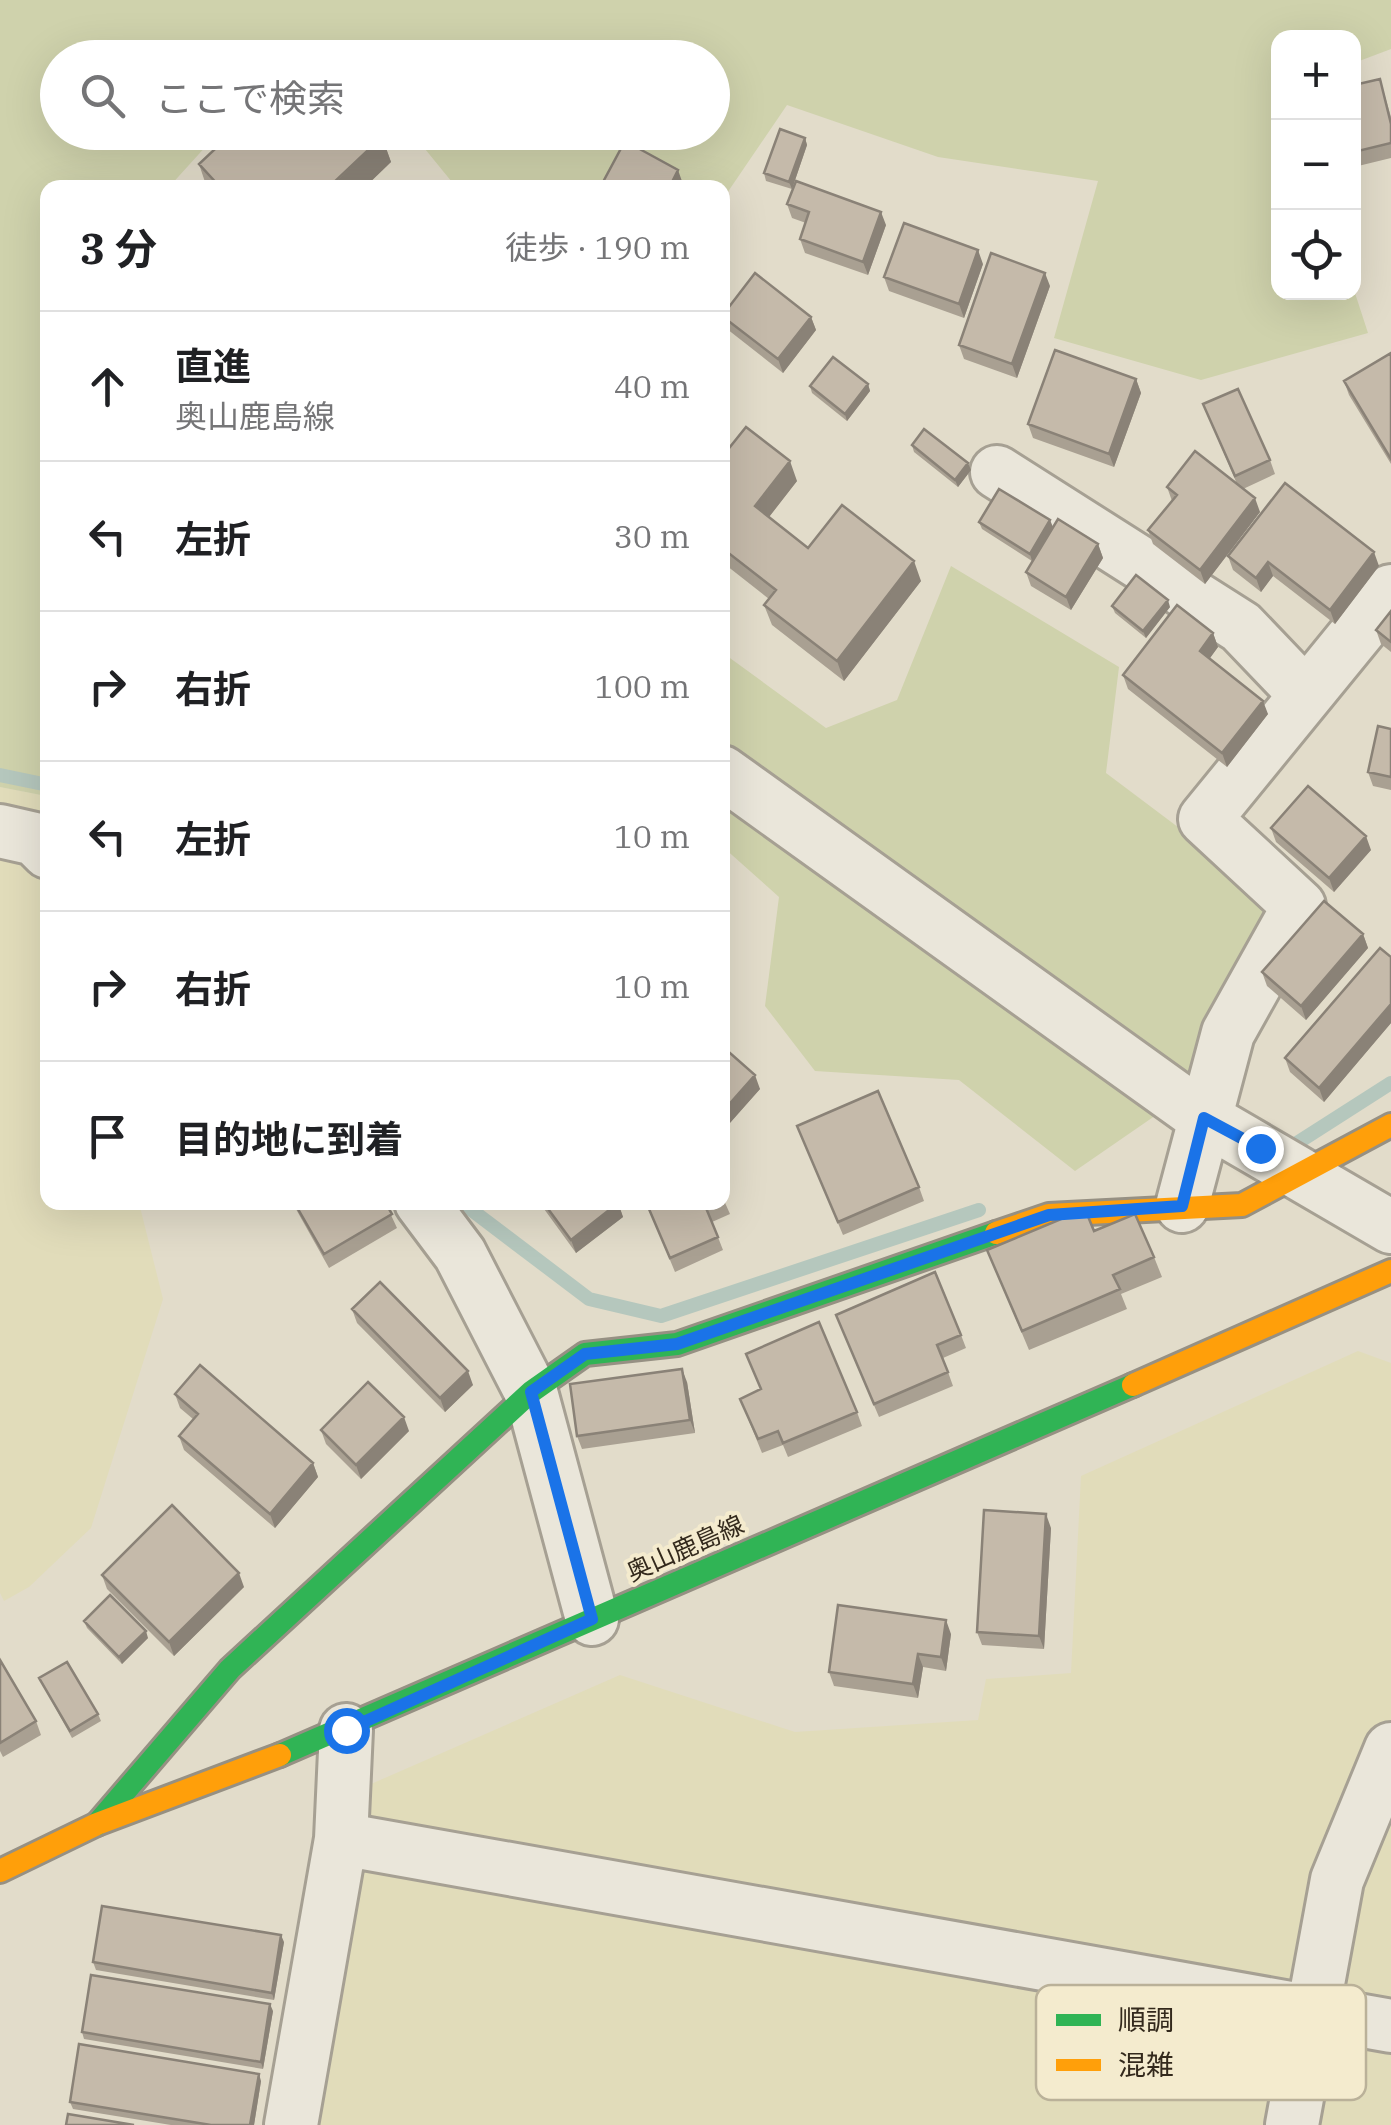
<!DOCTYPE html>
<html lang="ja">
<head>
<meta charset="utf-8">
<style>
  :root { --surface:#fff; --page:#f2f2f2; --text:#202124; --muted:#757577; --line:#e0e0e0 }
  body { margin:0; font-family:"IBM Plex Serif","Noto Sans JP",serif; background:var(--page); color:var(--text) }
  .controls { position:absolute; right:30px; top:30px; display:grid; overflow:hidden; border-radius:20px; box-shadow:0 10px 40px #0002 }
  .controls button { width:90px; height:90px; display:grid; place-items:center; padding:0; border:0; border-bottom:2px solid var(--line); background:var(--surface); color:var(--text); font:50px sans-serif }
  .stop { position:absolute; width:30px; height:30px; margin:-22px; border:8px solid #1a73e8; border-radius:50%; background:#fff }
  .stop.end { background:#1a73e8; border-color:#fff; box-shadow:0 2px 10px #0008 }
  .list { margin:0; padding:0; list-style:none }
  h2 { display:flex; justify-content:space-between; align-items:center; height:130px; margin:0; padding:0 40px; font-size:42px }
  h2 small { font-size:32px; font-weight:400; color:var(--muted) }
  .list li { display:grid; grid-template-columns:65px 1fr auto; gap:30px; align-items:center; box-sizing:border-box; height:150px; padding:0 40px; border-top:2px solid var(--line) }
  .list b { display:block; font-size:38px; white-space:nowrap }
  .list p { margin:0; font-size:32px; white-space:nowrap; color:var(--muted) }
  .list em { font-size:32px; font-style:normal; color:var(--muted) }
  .icon { flex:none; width:55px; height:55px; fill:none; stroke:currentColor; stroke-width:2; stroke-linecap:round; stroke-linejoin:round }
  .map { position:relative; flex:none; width:1391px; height:2125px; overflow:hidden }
  .search { position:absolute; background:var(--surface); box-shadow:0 10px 40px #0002; left:40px; top:40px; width:690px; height:110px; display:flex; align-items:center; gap:25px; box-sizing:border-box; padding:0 35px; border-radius:55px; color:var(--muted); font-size:38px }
  .panel { position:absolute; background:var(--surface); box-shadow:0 10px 40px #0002; left:40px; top:180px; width:690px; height:1030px; border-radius:20px }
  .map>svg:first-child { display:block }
  .farmland { fill:#e1dcba }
  .green { fill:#cfd2ac }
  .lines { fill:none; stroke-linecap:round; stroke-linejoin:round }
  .stream { stroke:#b5c7bd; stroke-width:14 }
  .street-casing { stroke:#a6a093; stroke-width:58 }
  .fast-casing { stroke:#969083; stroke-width:28 }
  .slow-casing { stroke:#969083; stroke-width:28 }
  .street { stroke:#eae6da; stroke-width:52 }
  .fast { stroke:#30b455; stroke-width:22 }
  .slow { stroke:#ff9f0a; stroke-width:22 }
  .wall { fill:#a9a092 }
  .shaded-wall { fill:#8a8277 }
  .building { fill:#c5baaa; stroke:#8a8277; stroke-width:2.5 }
  .route { stroke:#1a73e8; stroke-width:12 }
  .labels { text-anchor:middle; stroke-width:8; stroke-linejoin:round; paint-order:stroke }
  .street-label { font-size:25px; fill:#33291c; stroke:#f4ebce }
  .key { fill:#f4ebce; stroke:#bab199; stroke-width:2.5 }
  .key-label { font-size:28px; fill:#33291c }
</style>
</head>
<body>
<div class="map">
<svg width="1391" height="2125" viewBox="0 0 1391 2125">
  <rect width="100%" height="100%" fill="#e2dcca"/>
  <path class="farmland" d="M0,787L42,795L47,802L48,1202L139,1203L163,1299L91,1528L29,1587L4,1601L0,1593Z
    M1358,1351L1391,1363V2125H272L330,1802L620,1675L795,1732L978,1720L986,1679L1071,1673L1081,1476Z"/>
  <path class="green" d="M0,0H1391V49L1354,63V38H1278V292L1354,290L1368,333L1201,380L1054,338L1098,181L938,157L787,105L723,199L722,188L456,187L412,133L712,132V58H353L348,51L300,40L284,57L58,58V132L218,133L169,187L48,188L47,802L41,795L0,787Z
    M951,566L1119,667L1106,773L1279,903L1204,1082L1075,1171L959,1080L815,1071L765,1006L779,897L723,847V653L826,728L897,700Z"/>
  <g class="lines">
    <path class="stream" d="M0,775L48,785
      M1283,1152L1391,1083
      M461,1202L589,1299L661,1316L979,1210"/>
    <defs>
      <path id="street" d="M997,472L1241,627L1306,695
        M722,772L1204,1118L1391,1227
        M0,831L35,839L48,852
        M421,1202L460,1254L531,1392L592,1619
        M1182,1206L1228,1033L1299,906L1205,819L1391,591
        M341,1839L1391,2026
        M291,2125L341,1839L346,1730
        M1292,2125L1337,1880L1391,1749"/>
      <path id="fast" d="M280,1755L1133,1385
        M97,1824L230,1669L531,1392L585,1354L677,1344L996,1233"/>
      <path id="slow" d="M996,1233L1049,1215L1242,1205L1391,1125
        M1133,1385L1391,1271
        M0,1871L97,1824L280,1755"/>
    </defs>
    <use href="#street" class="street-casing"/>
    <use href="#fast" class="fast-casing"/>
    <use href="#slow" class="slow-casing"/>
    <use href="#street" class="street"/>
    <use href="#fast" class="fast"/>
    <use href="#slow" class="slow"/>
  </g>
  <path class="wall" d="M1380,79L1391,117V158L1354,167V85Z
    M382,137L391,162L364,188H207L199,164Z
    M805,138L807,145L792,189L766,181L764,173Z
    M787,204L886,225L868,275L805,253L800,239L806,223L792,218Z
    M983,264L964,318L889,291L884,277Z
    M1050,286L1017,378L964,359L959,345Z
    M722,316L811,317L816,330L783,373L727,329Z
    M1391,353V464L1349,395L1344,381Z
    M1136,379L1141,393L1114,467L1033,438L1028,424Z
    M868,384L870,391L847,421L812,393L810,386Z
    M1203,404L1270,460L1275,474L1243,489L1260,512L1205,584L1153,544L1148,530L1172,501L1167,487L1237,484Z
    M912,445L971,470L958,487L914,452Z
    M722,457L797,481L769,517L808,548L921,581L844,681L772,625L764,605L769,599L722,562Z
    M1050,520L1032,561L982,529L979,522Z
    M1098,544L1103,558L1071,610L1031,586L1026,572Z
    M1228,556L1379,566L1335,624L1273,576L1261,592L1233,570Z
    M1112,606L1170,607L1146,638L1115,613Z
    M1391,611V652L1381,644L1376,630Z
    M1213,633L1218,647L1209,659L1268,714L1227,767L1128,689L1123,675Z
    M1391,729V790L1373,786L1368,772Z
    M1271,828L1371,850L1334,892L1276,842Z
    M1363,934L1368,948L1306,1020L1267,986L1262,972Z
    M1391,957V1023L1324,1102L1290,1072L1285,1058Z
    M722,1046L760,1089L729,1124L722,1118Z
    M797,1126L919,1187L924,1201L843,1235Z
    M722,1196L730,1214L712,1222L723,1250L675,1272L646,1202H722Z
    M292,1202H385L397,1228L329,1268Z
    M539,1202H618L623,1217L576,1253Z
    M1094,1231L1154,1257L1162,1277L1121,1294L1127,1309L1029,1350L987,1250Z
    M352,1309L473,1385L445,1412L357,1323Z
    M841,1328L961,1335L966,1348L943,1358L953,1386L879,1417Z
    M687,1382L695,1433L582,1449L577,1436Z
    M175,1394L313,1463L318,1477L275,1528L184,1450L179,1436L193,1419L180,1408Z
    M740,1399L857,1412L862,1426L788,1457L783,1445L762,1453Z
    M321,1430L409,1431L361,1479L326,1444Z
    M1051,1528L1044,1649L982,1645L977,1632Z
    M102,1575L244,1587L174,1656L107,1589Z
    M84,1621L148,1638L122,1664L87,1628Z
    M951,1634L946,1671L923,1667L918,1698L834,1686L829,1672Z
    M0,1660L36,1721L41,1735L3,1757L0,1751Z
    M39,1678L98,1714L101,1721L72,1738Z
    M284,1942L274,2000L96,1970L93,1962Z
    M273,2011L263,2069L84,2039L82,2032Z
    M261,2081L254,2125H171L73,2109L70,2102Z"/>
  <path class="shaded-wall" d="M382,137L391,162L364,188H330Z
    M805,138L807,145L792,189L789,182Z
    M678,170L683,184L681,188H669Z
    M881,212L886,225L868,275L863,262Z
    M978,250L983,264L964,318L959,304Z
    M1045,273L1050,286L1017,378L1012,364Z
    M811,317L816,330L783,373L778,359Z
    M1136,379L1141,393L1114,467L1109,454Z
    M868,384L870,391L847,421L845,414Z
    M790,461L797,481L762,526L755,506Z
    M968,463L971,470L958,487L955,480Z
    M1255,498L1260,512L1205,584L1200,570Z
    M1050,520L1053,527L1032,561L1030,554Z
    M1098,544L1103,558L1071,610L1066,597Z
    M1374,552L1379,566L1335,624L1330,610Z
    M914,561L921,581L844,681L837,661Z
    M1268,562L1273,576L1261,592L1256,578Z
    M1168,600L1170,607L1146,638L1143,631Z
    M1213,633L1218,647L1205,665L1200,651Z
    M1263,701L1268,714L1227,767L1222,753Z
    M1366,836L1371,850L1334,892L1329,878Z
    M1363,934L1368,948L1306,1020L1301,1006Z
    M1391,1004V1023L1324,1102L1319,1088Z
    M755,1075L760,1089L729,1124L724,1110Z
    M618,1203L623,1217L576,1253L571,1240Z
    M682,1369L687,1382L695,1433L690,1420Z
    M468,1371L473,1385L445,1412L440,1398Z
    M404,1417L409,1431L361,1479L356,1465Z
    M313,1463L318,1477L275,1528L270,1514Z
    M1046,1514L1051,1528L1044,1649L1039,1636Z
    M239,1573L244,1587L174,1656L169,1642Z
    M946,1620L951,1634L946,1671L941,1657Z
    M146,1631L148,1638L122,1664L119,1657Z
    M918,1654L923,1667L918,1698L913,1684Z
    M281,1935L284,1942L274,2000L272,1993Z
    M270,2004L273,2011L263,2069L261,2062Z
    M259,2074L261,2081L254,2125H250Z"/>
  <path class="building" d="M1380,79L1391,124V143L1354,152V85Z
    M780,129L805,138L789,182L764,173Z
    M233,132H378L382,137L330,186L331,188H221L199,164Z
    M625,141L678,170L669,188H613L603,182Z
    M796,181L881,212L863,262L800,239L809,212L787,204Z
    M904,223L978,250L959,304L884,277Z
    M991,253L1045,273L1012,364L959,345Z
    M755,273L811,317L778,359L722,316Z
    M1055,350L1136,379L1109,454L1028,424Z
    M1391,353V459L1344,381Z
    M833,357L868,384L845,414L810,386Z
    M1238,389L1270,460L1235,476L1203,404Z
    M746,427L790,461L755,506L808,548L842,505L914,561L837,661L764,605L776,590L722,548V457Z
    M924,429L968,463L955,480L912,445Z
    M1195,451L1255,498L1200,570L1148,530L1177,495L1167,487Z
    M1285,483L1374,552L1330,610L1268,562L1256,578L1228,556Z
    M999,489L1050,520L1030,554L979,522Z
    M1058,519L1098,544L1066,597L1026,572Z
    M1136,575L1168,600L1143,631L1112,606Z
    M1177,605L1213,633L1200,651L1263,701L1222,753L1123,675Z
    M1391,611V642L1376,630Z
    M1378,726L1391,729V777L1368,772Z
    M1308,786L1366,836L1329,878L1271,828Z
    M1324,901L1363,934L1301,1006L1262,972Z
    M1380,948L1391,957V1004L1319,1088L1285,1058Z
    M722,1046L755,1075L724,1110L722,1109Z
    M878,1091L919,1187L838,1222L797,1126Z
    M294,1202H385L392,1214L324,1254Z
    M543,1202H618V1203L571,1240Z
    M646,1202H720L706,1208L718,1237L670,1258Z
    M1085,1209L1094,1231L1135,1214L1154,1257L1113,1275L1120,1289L1022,1331L987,1250Z
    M935,1272L961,1335L937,1345L948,1372L874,1404L836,1315Z
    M380,1282L468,1371L440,1398L352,1309Z
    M819,1322L857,1412L783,1443L778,1431L758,1439L740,1399L761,1389L746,1354Z
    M200,1365L313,1463L270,1514L179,1436L198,1414L175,1394Z
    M682,1369L690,1420L577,1436L570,1384Z
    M368,1382L404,1417L356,1465L321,1430Z
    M172,1505L239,1573L169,1642L102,1575Z
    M984,1510L1046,1514L1039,1636L977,1632Z
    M110,1595L146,1631L119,1657L84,1621Z
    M838,1605L946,1620L941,1657L918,1654L913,1684L829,1672Z
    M0,1660L36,1721L0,1743Z
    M67,1662L98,1714L70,1731L39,1678Z
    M102,1906L281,1935L272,1993L93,1962Z
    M91,1975L270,2004L261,2062L82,2032Z
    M79,2044L259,2074L250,2125H211L70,2102Z
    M68,2114L134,2125H66Z"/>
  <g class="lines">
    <path class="route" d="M346,1730L592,1619L531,1392L585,1354L677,1344L1049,1215L1182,1206L1204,1118L1260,1148"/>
  </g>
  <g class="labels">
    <g class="street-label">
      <text transform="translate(685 1548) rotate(-24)" y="9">奥山鹿島線</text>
    </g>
  </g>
  <rect x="1036" y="1985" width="330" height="115" rx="15" class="key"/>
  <rect x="1056" y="2014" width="45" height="12" fill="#30b455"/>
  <rect x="1056" y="2059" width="45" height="12" fill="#ff9f0a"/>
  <g class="key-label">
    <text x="1118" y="2030">順調</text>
    <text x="1118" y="2075">混雑</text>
  </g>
</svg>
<div class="controls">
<button>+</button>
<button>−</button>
<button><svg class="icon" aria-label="locate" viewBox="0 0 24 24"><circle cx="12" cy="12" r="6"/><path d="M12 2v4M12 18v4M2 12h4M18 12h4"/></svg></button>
</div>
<div class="stop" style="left:346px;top:1730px"></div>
<div class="stop end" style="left:1260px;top:1148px"></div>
<div class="search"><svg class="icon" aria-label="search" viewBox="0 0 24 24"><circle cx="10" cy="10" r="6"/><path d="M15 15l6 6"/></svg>ここで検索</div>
<section class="panel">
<h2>3 分<small>徒歩 · 190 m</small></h2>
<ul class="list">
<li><svg class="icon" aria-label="ahead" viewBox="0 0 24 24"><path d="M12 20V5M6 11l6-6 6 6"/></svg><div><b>直進</b><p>奥山鹿島線</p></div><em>40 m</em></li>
<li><svg class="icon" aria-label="left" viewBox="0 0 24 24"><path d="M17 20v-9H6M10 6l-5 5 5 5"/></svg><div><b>左折</b></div><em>30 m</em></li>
<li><svg class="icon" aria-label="right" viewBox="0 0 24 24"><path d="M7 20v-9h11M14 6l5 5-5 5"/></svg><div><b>右折</b></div><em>100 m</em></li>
<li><svg class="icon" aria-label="left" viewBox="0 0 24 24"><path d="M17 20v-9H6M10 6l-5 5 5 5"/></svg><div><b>左折</b></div><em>10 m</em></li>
<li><svg class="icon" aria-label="right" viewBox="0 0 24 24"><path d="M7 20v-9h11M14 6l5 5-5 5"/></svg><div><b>右折</b></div><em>10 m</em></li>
<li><svg class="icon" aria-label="arrive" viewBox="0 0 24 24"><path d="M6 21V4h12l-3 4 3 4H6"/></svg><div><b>目的地に到着</b></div></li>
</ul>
</section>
</div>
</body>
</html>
